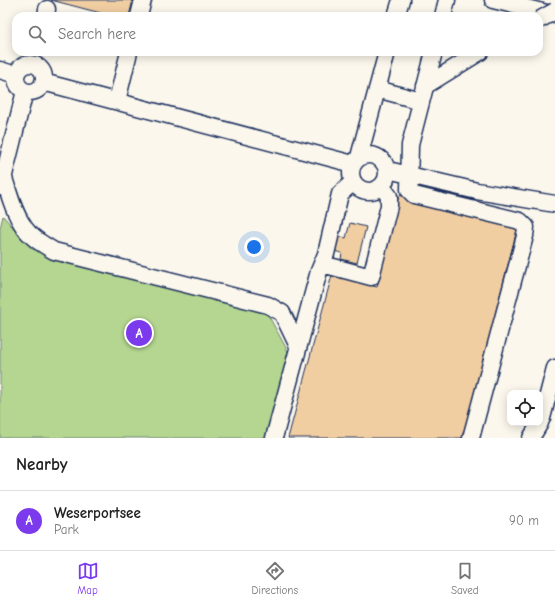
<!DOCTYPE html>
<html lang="en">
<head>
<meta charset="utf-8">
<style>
  :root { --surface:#fff; --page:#f2f2f2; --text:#222; --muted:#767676; --line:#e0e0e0; --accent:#7c3aed }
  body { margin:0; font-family:"Comic Neue",sans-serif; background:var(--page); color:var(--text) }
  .controls { position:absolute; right:12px; bottom:12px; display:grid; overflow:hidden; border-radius:8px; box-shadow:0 2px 10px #0003 }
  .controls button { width:36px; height:36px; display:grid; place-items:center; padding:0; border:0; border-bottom:1px solid var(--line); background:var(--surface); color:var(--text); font:20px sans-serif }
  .you { position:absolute; left:254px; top:247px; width:14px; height:14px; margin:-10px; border:3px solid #fff; border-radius:50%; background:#1a73e8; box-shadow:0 0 0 6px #1a73e833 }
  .badge { display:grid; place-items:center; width:26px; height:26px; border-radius:50%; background:var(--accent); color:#fff; font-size:13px; font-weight:700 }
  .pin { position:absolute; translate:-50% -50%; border:2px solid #fff; box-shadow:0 1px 4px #0006 }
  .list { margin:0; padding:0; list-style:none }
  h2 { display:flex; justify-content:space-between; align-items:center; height:52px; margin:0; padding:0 16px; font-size:17px }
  h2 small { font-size:13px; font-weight:400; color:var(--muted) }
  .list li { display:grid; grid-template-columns:26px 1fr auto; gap:12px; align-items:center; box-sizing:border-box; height:60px; padding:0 16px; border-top:1px solid var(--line) }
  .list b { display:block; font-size:15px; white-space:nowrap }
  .list p { margin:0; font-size:13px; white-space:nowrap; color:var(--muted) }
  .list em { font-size:13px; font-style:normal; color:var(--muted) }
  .icon { flex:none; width:22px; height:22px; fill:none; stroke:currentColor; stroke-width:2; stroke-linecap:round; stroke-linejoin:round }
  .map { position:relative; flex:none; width:555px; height:438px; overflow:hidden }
  .search { position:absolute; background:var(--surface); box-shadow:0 2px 10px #0003; left:12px; right:12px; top:12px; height:44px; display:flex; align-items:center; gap:10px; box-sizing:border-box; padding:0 14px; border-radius:12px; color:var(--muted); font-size:15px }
  .sheet { height:112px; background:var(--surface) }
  nav { display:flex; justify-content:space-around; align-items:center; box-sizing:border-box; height:56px; border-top:1px solid var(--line); background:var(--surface); font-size:11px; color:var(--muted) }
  nav a { display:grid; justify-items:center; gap:2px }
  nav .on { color:var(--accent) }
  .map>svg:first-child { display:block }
  .green { fill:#b4d690; stroke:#688277 }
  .building { fill:#f1cea2; stroke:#1b2f5e }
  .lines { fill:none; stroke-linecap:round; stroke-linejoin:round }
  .minor-casing { stroke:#1b2f5e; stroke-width:19 }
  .minor { stroke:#fbf7ec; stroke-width:16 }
  .minor-bridge-casing { stroke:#1b2f5e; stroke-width:19; stroke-linecap:butt }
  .minor-bridge { stroke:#fbf7ec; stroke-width:16 }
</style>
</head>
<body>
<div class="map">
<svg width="555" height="438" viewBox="0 0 555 438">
  <rect width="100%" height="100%" fill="#fbf7ec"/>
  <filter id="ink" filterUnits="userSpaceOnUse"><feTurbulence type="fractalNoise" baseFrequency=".025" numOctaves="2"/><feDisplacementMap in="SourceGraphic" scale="8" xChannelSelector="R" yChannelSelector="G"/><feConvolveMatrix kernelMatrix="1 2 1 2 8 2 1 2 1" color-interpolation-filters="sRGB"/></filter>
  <g filter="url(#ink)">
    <path class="green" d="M3,216L32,249L266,311L290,355L268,438H0V228Z"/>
    <path class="building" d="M51,0H133L129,16H112Z
      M399,195L518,226L463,438H288L332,275L377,287Z
      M350,223L366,227L357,263L341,259L342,253L334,251L338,236L346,238Z"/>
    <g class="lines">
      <defs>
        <path id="minor" d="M493,0L555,15
          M46,16L47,9
          M139,16L143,0
          M396,16L401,0
          M443,16L447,0
          M434,52L410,145L409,190L414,195L520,221L526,227L525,236L471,438
          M16 78a14 14 0 1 1 28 0a14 14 0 1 1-28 0Z
          M0,70L16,75
          M43,82L353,164
          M425,86L480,52
          M377,89L421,101
          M117,101L129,52
          M351 173a18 18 0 1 1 36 0a18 18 0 1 1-36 0Z
          M359,157L387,52
          M388,170L477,191L555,204
          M4,178C9,194 14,213 24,227C31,238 43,244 54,251L268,305L282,313L298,346
          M1,187L25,91
          M322,264L371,277L389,206V196L382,187
          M540,422L542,418L555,368
          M274,438L319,271L326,254L340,194L353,182
          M531,438L540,423"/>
      </defs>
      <use href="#minor" class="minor-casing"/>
      <use href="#minor" class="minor"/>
      <defs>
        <path id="minor-bridge" d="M539,20L555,11"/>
      </defs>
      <use href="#minor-bridge" class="minor-bridge-casing"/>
      <use href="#minor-bridge" class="minor-bridge"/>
    </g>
  </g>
</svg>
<div class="controls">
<button><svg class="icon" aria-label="locate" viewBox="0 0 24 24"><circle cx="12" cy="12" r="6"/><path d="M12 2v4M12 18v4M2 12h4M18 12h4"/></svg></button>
</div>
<div class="you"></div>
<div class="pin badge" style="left:139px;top:333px">A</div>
<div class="search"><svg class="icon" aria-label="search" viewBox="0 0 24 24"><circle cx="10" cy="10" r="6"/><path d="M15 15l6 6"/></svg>Search here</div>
</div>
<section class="sheet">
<h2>Nearby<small></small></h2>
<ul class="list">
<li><span class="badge">A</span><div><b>Weserportsee</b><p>Park</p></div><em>90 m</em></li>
</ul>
</section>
<nav>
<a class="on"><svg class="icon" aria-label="map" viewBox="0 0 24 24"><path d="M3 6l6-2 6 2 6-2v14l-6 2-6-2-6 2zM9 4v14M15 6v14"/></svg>Map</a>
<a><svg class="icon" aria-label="directions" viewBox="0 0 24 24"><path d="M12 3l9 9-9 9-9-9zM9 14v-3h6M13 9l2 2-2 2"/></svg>Directions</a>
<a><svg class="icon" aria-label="saved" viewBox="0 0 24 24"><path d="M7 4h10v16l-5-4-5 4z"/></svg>Saved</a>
</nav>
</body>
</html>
